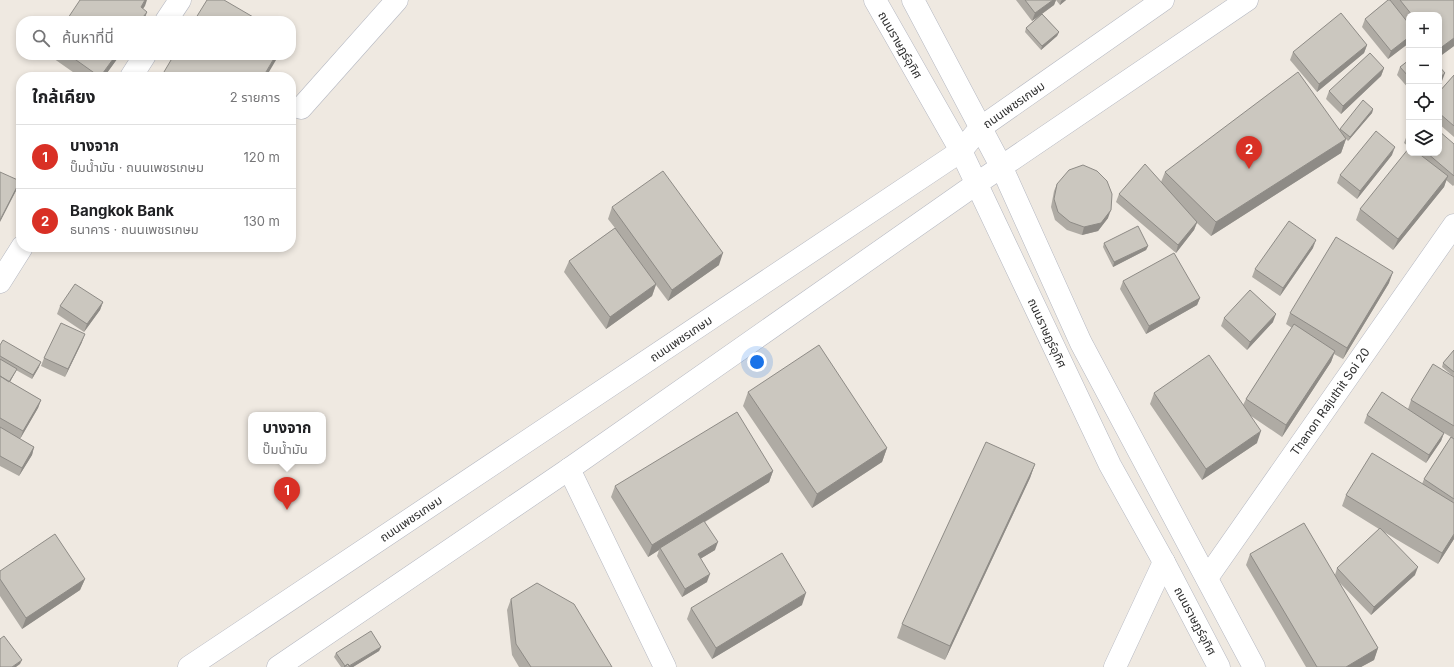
<!DOCTYPE html>
<html lang="th">
<head>
<meta charset="utf-8">
<style>
  :root { --surface:#fff; --page:#f2f2f2; --text:#202124; --muted:#757577; --line:#e0e0e0; --accent:#d93025 }
  body { margin:0; font-family:Inter,"Noto Sans Thai",sans-serif; background:var(--page); color:var(--text) }
  .controls { position:absolute; right:12px; top:12px; display:grid; overflow:hidden; border-radius:8px; box-shadow:0 2px 6px #0003 }
  .controls button { width:36px; height:36px; display:grid; place-items:center; padding:0; border:0; border-bottom:1px solid var(--line); background:var(--surface); color:var(--text); font:20px sans-serif }
  .you { position:absolute; left:757px; top:362px; width:14px; height:14px; margin:-10px; border:3px solid #fff; border-radius:50%; background:#1a73e8; box-shadow:0 0 0 6px #1a73e833 }
  .badge { display:grid; place-items:center; width:26px; height:26px; border-radius:50%; background:var(--accent); color:#fff; font-size:13px; font-weight:700 }
  .pin { position:absolute; translate:-50% -33px; filter:drop-shadow(0 1px 2px #0008) }
  .pin::after { content:''; position:absolute; top:21px; width:14px; height:12px; background:inherit; clip-path:polygon(0 0,100% 0,50% 100%) }
  .popup { position:absolute; left:248px; top:412px; width:78px; height:52px; box-sizing:border-box; display:grid; place-content:center; border-radius:8px; background:var(--surface); filter:drop-shadow(0 1px 3px #0005); font-size:13px; white-space:nowrap; color:var(--muted) }
  .popup b { font-size:15px; color:var(--text) }
  .popup::after { content:''; position:absolute; left:50%; top:100%; margin-left:-8px; border:8px solid transparent; border-top-color:var(--surface) }
  .list { margin:0; padding:0; list-style:none }
  h2 { display:flex; justify-content:space-between; align-items:center; height:52px; margin:0; padding:0 16px; font-size:17px }
  h2 small { font-size:13px; font-weight:400; color:var(--muted) }
  .list li { display:grid; grid-template-columns:26px 1fr auto; gap:12px; align-items:center; box-sizing:border-box; height:64px; padding:0 16px; border-top:1px solid var(--line) }
  .list b { display:block; font-size:15px; white-space:nowrap }
  .list p { margin:0; font-size:13px; white-space:nowrap; color:var(--muted) }
  .list em { font-size:13px; font-style:normal; color:var(--muted) }
  .icon { flex:none; width:22px; height:22px; fill:none; stroke:currentColor; stroke-width:2; stroke-linecap:round; stroke-linejoin:round }
  .map { position:relative; flex:none; width:1454px; height:667px; overflow:hidden }
  .search { position:absolute; background:var(--surface); box-shadow:0 2px 6px #0003; left:16px; top:16px; width:280px; height:44px; display:flex; align-items:center; gap:10px; box-sizing:border-box; padding:0 14px; border-radius:16px; color:var(--muted); font-size:15px }
  .panel { position:absolute; background:var(--surface); box-shadow:0 2px 6px #0003; left:16px; top:72px; width:280px; height:180px; border-radius:16px }
  .map>svg:first-child { display:block }
  .lines { fill:none; stroke-linecap:round; stroke-linejoin:round }
  .street-casing { stroke:#b4b7c1; stroke-width:23 }
  .secondary-casing { stroke:#b4b7c1; stroke-width:23 }
  .street { stroke:#fff; stroke-width:22 }
  .secondary { stroke:#fff; stroke-width:22 }
  .wall { fill:#afaba4 }
  .shaded-wall { fill:#8e8b86 }
  .building { fill:#cbc7bf; stroke:#8e8b86 }
  .labels { text-anchor:middle; stroke-width:4; stroke-linejoin:round; paint-order:stroke }
  .street-label { font-size:12px; fill:#2e2e2e; stroke:#fff }
</style>
</head>
<body>
<div class="map">
<svg width="1454" height="667" viewBox="0 0 1454 667">
  <rect width="100%" height="100%" fill="#efe9e1"/>
  <g class="lines">
    <defs>
      <g id="street">
        <path d="M166,21L180,0"/>
        <path d="M131,77L145,55"/>
        <path d="M301,108L397,0"/>
        <path d="M0,282L22,247"/>
        <path d="M569,469L665,667"/>
        <path id="s1" d="M1207,578L1454,225"/>
        <path d="M1115,667L1164,562"/>
      </g>
      <path id="secondary" d="M875,0L961,151L1110,465L1164,562L1219,667
        M913,0L1002,168L1081,343L1254,667
        M189,667L961,151L980,128L1163,0
        M278,667L569,469L976,184L1247,0"/>
    </defs>
    <use href="#street" class="street-casing"/>
    <use href="#secondary" class="secondary-casing"/>
    <use href="#street" class="street"/>
    <use href="#secondary" class="secondary"/>
  </g>
  <path class="wall" d="M1016,0H1056L1054,5L1042,14L1059,32L1057,36L1041,50L1025,32L1026,28L1038,17L1032,21Z
    M1056,0H1066L1060,5Z
    M1388,0H1454V46L1439,57V15H1409V43L1388,59L1362,27L1365,19Z
    M1367,45L1364,53L1317,92L1290,60L1293,52Z
    M50,55H120L104,77H80L50,56Z
    M1409,60V89L1397,75L1400,67Z
    M1384,68L1381,76L1341,114L1326,99L1329,91Z
    M1454,75V137L1439,124V92Z
    M1373,109L1372,113L1348,141L1346,139L1341,153L1211,236L1197,223L1194,230L1176,253L1116,202L1119,194L1161,182L1165,172L1339,129H1340Z
    M1409,133V147L1404,143L1407,135Z
    M1454,144V185L1453,186L1446,180L1444,187L1393,250L1356,220L1360,209L1409,153H1439Z
    M1392,155L1357,199L1337,183L1340,175Z
    M1057,184L1108,218L1098,231L1082,235L1067,230L1055,220L1051,207L1054,191Z
    M612,207L719,265L668,301L656,285L652,296L606,329L564,272L569,261L615,228L608,219Z
    M1104,243L1148,246L1146,250L1113,267L1103,247Z
    M140,247H149L147,251Z
    M1313,248L1280,296L1252,277L1255,269Z
    M1123,281L1200,298L1197,305L1146,334L1120,289Z
    M1389,283L1343,359L1334,354L1331,362L1282,437L1251,416L1257,443L1202,480L1150,404L1154,393L1243,405L1246,399L1292,328L1286,324L1290,313Z
    M103,302L100,310L84,332L57,314L60,306Z
    M1224,318L1273,322L1247,350L1221,326Z
    M82,342L65,377L41,366L44,358Z
    M0,345L39,367L32,379L16,370L10,382L41,400L38,408L20,439L34,447L32,455L19,476L0,466Z
    M1454,350V377L1442,367L1443,363Z
    M1454,377V539L1438,564L1384,532L1415,575L1371,615L1337,580L1378,648L1374,660L1361,667H1306L1246,565L1250,554L1335,575L1337,568L1379,529L1342,506L1346,495L1422,484L1424,479L1451,437L1444,433L1441,441L1426,463L1364,423L1367,415L1408,409L1411,400Z
    M748,392L887,448L882,462L812,508L743,406Z
    M1035,464L1030,478L945,660L897,638L902,624Z
    M773,471L769,482L705,522L715,550L700,559L707,582L682,597L657,556L659,550L648,557L611,497L615,486Z
    M0,571L85,579L80,590L22,629L0,596Z
    M511,599L612,667H519L512,655L507,610Z
    M802,605L712,659L687,619L691,608Z
    M381,647L379,651L353,667H341L334,657L336,653Z"/>
  <path class="shaded-wall" d="M145,0H147L145,6L136,19L141,7Z
    M1053,0H1056L1054,5L1032,21L1035,13Z
    M1062,0H1066L1060,5L1061,1Z
    M147,12L144,21H140Z
    M1059,32L1057,36L1041,50L1042,46Z
    M1409,37V43L1388,59L1391,51Z
    M1454,38V46L1439,57V49Z
    M1367,45L1364,53L1317,92L1319,84Z
    M116,55H120L104,77H100Z
    M276,55H279L266,77H263Z
    M1384,68L1381,76L1341,114L1343,106Z
    M1445,73L1442,81L1439,84V78Z
    M1373,109L1372,113L1348,141L1350,137Z
    M1346,139L1341,153L1211,236L1216,222Z
    M1395,147L1392,155L1357,199L1360,191Z
    M1448,176L1444,187L1393,250L1398,239Z
    M20,181L17,189L0,222V220Z
    M1111,210L1108,218L1098,231L1082,235L1084,227Z
    M1197,222L1194,230L1176,253L1178,245Z
    M1316,240L1313,248L1280,296L1283,288Z
    M1148,246L1146,250L1113,267L1114,262Z
    M723,253L719,265L668,301L672,290Z
    M1393,272L1389,283L1343,359L1347,348Z
    M656,284L652,296L606,329L610,317Z
    M1200,298L1197,305L1146,334L1149,326Z
    M103,302L100,310L84,332L87,324Z
    M1276,314L1273,322L1247,350L1250,342Z
    M85,334L82,342L65,377L68,369Z
    M1335,351L1331,362L1282,437L1286,425Z
    M41,362L39,367L32,379L33,375Z
    M17,369L15,373L7,387L8,383Z
    M41,400L38,408L20,439L23,431Z
    M1261,431L1257,443L1202,480L1206,469Z
    M1444,433L1441,441L1426,463L1429,455Z
    M34,447L32,455L19,476L22,468Z
    M887,448L882,462L812,508L817,494Z
    M1035,464L1030,478L945,660L950,646Z
    M773,471L769,482L660,549V548L659,550L648,557L652,545Z
    M1454,534V539L1438,564L1442,553Z
    M718,542L715,550L695,562L698,554Z
    M1418,567L1415,575L1371,615L1374,607Z
    M710,574L707,582L682,597L685,589Z
    M85,579L80,590L22,629L26,618Z
    M806,593L802,605L712,659L716,648Z
    M381,647L379,651L353,667H348Z
    M1378,648L1374,660L1361,667H1346Z
    M22,660L20,664L16,667H12Z"/>
  <path class="building" d="M80,0H145L141,7L147,12L140,21H66Z
    M207,0H224L260,21H194Z
    M1025,0H1053L1035,13Z
    M1388,0H1390L1409,24V37L1391,51L1365,19Z
    M1400,0H1454V38L1439,49V15H1412Z
    M1341,13L1367,45L1319,84L1293,52Z
    M1042,14L1059,32L1042,46L1026,28Z
    M1370,53L1384,68L1343,106L1329,91Z
    M69,55H116L100,77Z
    M174,55H276L263,77H161Z
    M1409,60V77L1400,67Z
    M1439,66L1445,73L1439,78Z
    M1298,72L1346,139L1216,222L1165,172Z
    M1454,75V126L1439,113V92Z
    M1363,100L1373,109L1350,137L1340,129Z
    M1376,131L1395,147L1360,191L1340,175Z
    M1439,131L1454,144V176L1427,153H1439Z
    M1409,148V153H1418L1448,176L1398,239L1360,209Z
    M1145,164L1197,222L1178,245L1119,194Z
    M1083,165L1097,171L1107,181L1112,194L1111,210L1101,223L1084,227L1070,222L1058,212L1054,199L1057,184L1069,170Z
    M663,171L723,253L672,290L612,207Z
    M0,172L20,181L0,220Z
    M1289,221L1316,240L1283,288L1255,269Z
    M1138,226L1148,246L1114,262L1104,243Z
    M615,228L656,284L610,317L569,261Z
    M1336,237L1393,272L1347,348L1290,313Z
    M1174,253L1200,298L1149,326L1123,281Z
    M75,284L103,302L87,324L60,306Z
    M1250,290L1276,314L1250,342L1224,318Z
    M61,323L85,334L68,369L44,358Z
    M1294,324L1335,351L1286,425L1246,399Z
    M3,340L41,362L33,375L0,356V345Z
    M819,345L887,448L817,494L748,392Z
    M1454,350V372L1443,363Z
    M1209,355L1261,431L1206,469L1154,393Z
    M0,359L17,369L9,382L0,376Z
    M1433,364L1454,377V426L1411,400Z
    M0,376L41,400L23,431L0,418Z
    M1382,392L1444,433L1429,455L1367,415Z
    M737,412L773,471L652,545L615,486Z
    M0,427L34,447L22,468L0,456Z
    M1451,437L1454,439V499L1424,479Z
    M986,442L1035,464L950,646L902,624Z
    M1372,453L1454,503V534L1442,553L1346,495Z
    M704,521L718,542L698,554L710,574L685,589L660,548Z
    M1304,523L1378,648L1346,667H1317L1250,554Z
    M1380,528L1418,567L1374,607L1337,568Z
    M55,534L85,579L26,618L0,579V571Z
    M782,553L806,593L716,648L691,608Z
    M537,583L574,604L612,667H531L516,644L511,599Z
    M371,631L381,647L349,666L348,664L345,666L336,653Z
    M4,636L22,660L12,667H0V639Z
    M348,664L350,667H344Z"/>
  <g class="labels">
    <g class="street-label">
      <text transform="translate(900 45) rotate(60)" y="4">ถนนราษฏร์อุทิศ</text>
      <text transform="translate(1014 105) rotate(-35)" y="4">ถนนเพชรเกษม</text>
      <text transform="translate(1047 333) rotate(65)" y="4">ถนนราษฏร์อุทิศ</text>
      <text transform="translate(681 339) rotate(-34)" y="4">ถนนเพชรเกษม</text>
      <text dy="4" stroke="none"><textPath href="#s1" startOffset="215">Thanon Rajuthit Soi 20</textPath></text>
      <text transform="translate(411 519) rotate(-34)" y="4">ถนนเพชรเกษม</text>
      <text transform="translate(1195 621) rotate(62)" y="4">ถนนราษฏร์อุทิศ</text>
    </g>
  </g>
</svg>
<div class="controls">
<button>+</button>
<button>−</button>
<button><svg class="icon" aria-label="locate" viewBox="0 0 24 24"><circle cx="12" cy="12" r="6"/><path d="M12 2v4M12 18v4M2 12h4M18 12h4"/></svg></button>
<button><svg class="icon" aria-label="layers" viewBox="0 0 24 24"><path d="M12 4l9 5-9 5-9-5zM3 14l9 5 9-5"/></svg></button>
</div>
<div class="you"></div>
<div class="pin badge" style="left:287px;top:510px">1</div>
<div class="popup"><b>บางจาก</b>ปั๊มน้ำมัน</div>
<div class="pin badge" style="left:1249px;top:169px">2</div>
<div class="search"><svg class="icon" aria-label="search" viewBox="0 0 24 24"><circle cx="10" cy="10" r="6"/><path d="M15 15l6 6"/></svg>ค้นหาที่นี่</div>
<section class="panel">
<h2>ใกล้เคียง<small>2 รายการ</small></h2>
<ul class="list">
<li><span class="badge">1</span><div><b>บางจาก</b><p>ปั๊มน้ำมัน · ถนนเพชรเกษม</p></div><em>120 m</em></li>
<li><span class="badge">2</span><div><b>Bangkok Bank</b><p>ธนาคาร · ถนนเพชรเกษม</p></div><em>130 m</em></li>
</ul>
</section>
</div>
</body>
</html>
